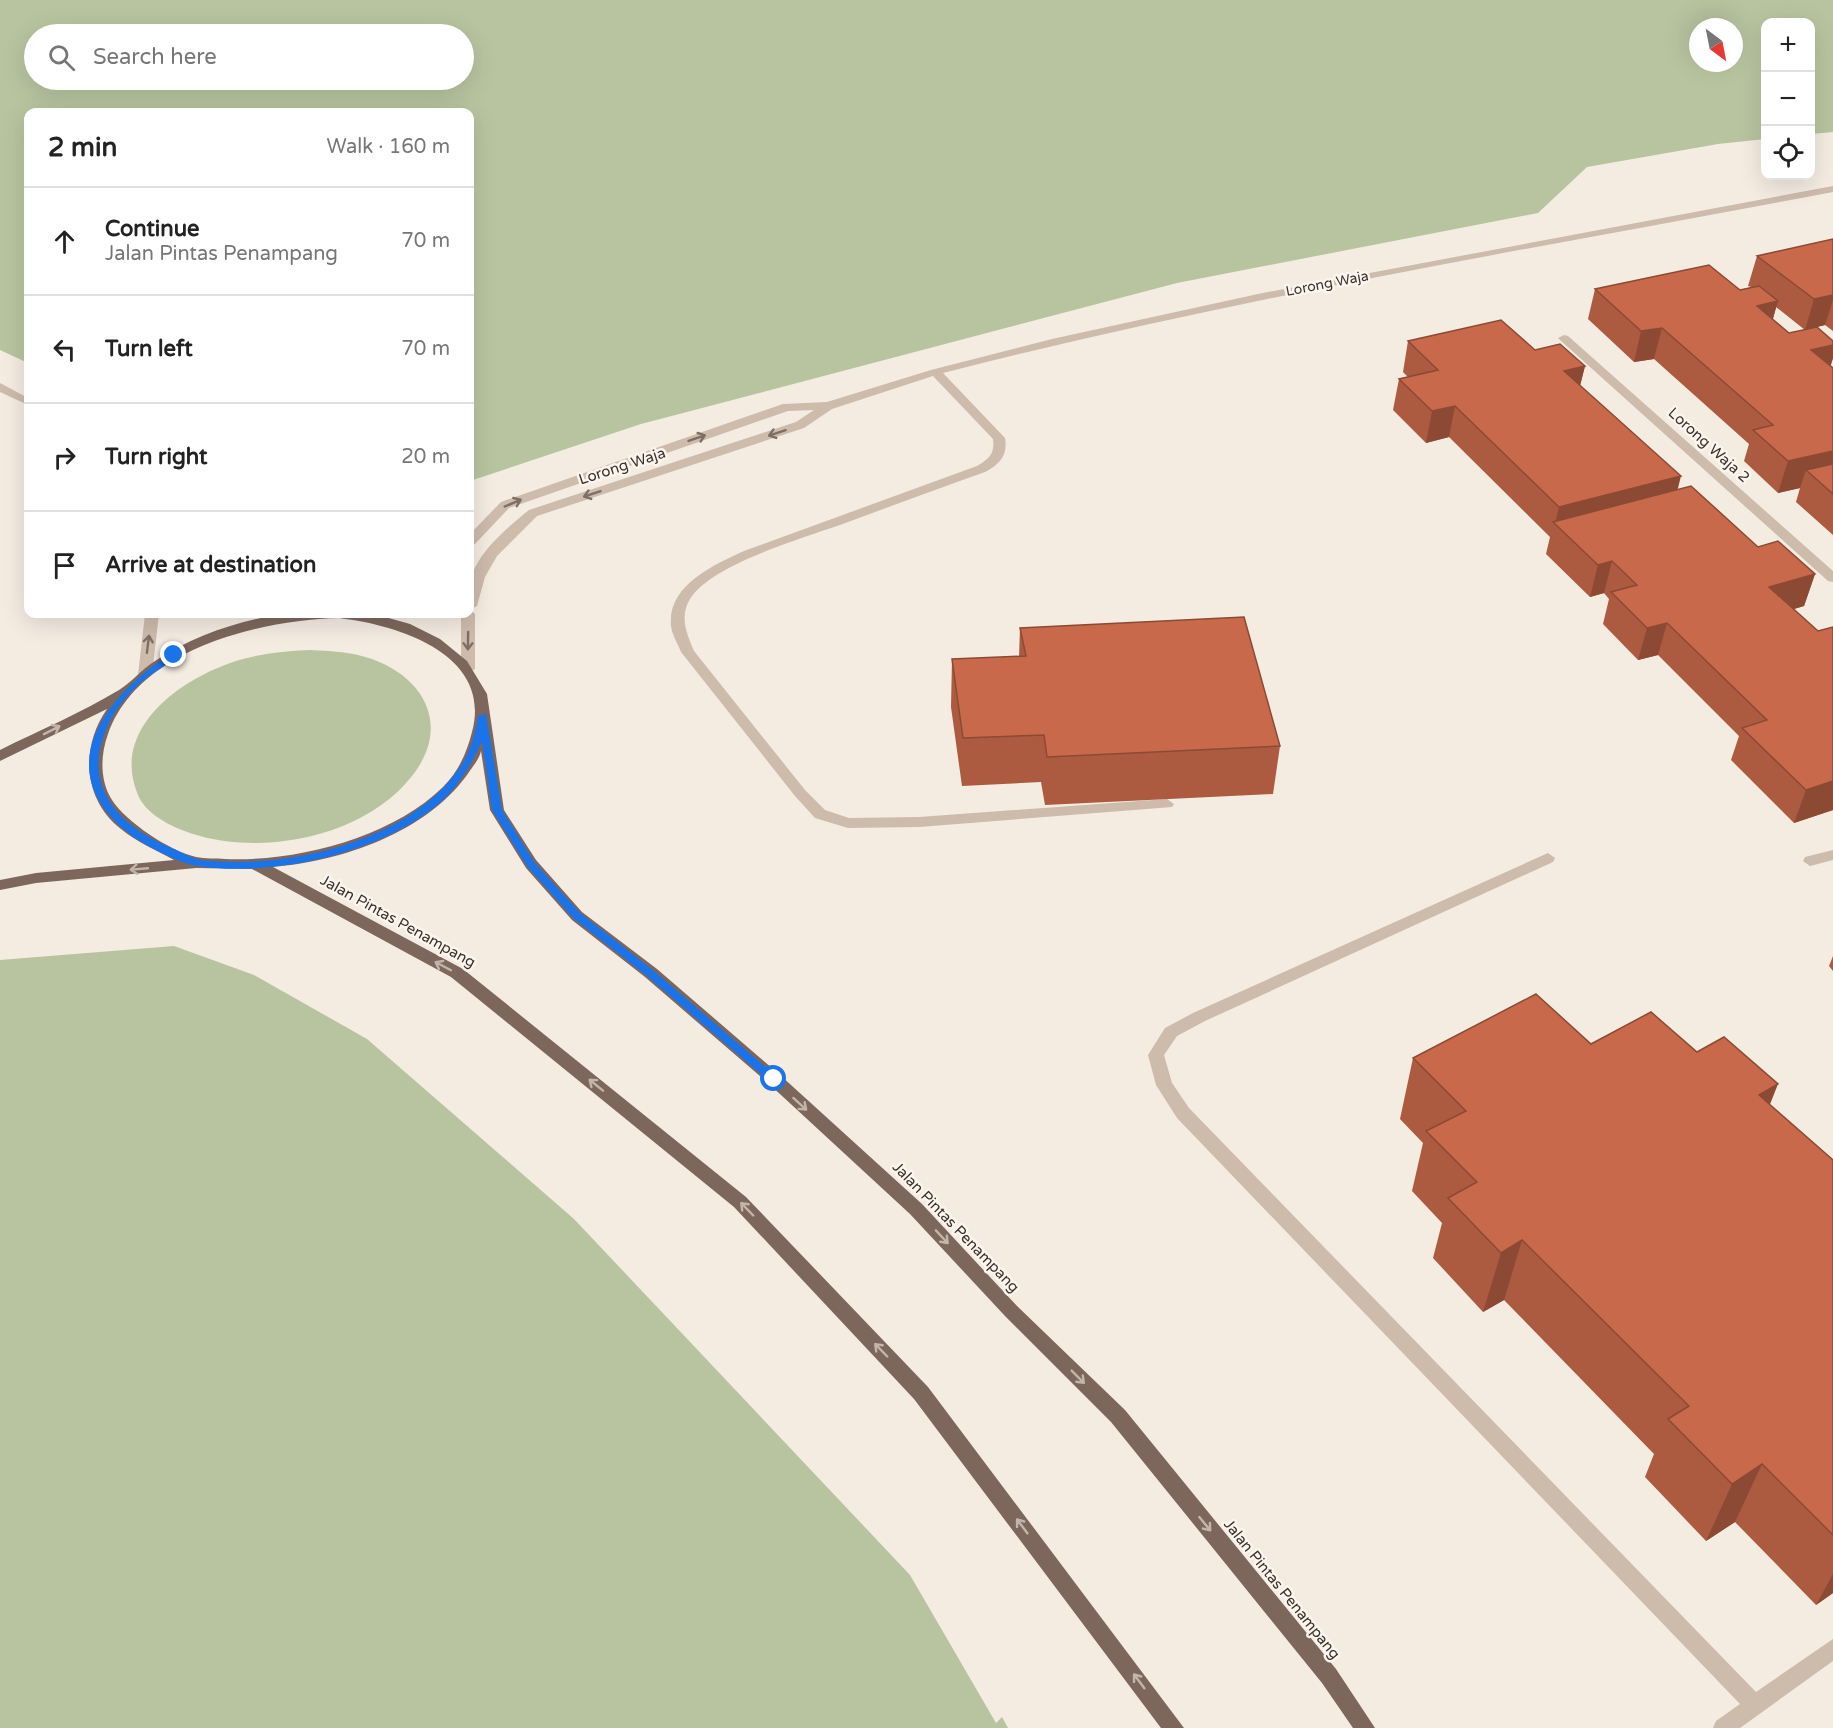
<!DOCTYPE html>
<html lang="en">
<head>
<meta charset="utf-8">
<style>
  :root { --surface:#fff; --page:#f2f2f2; --text:#222; --muted:#767676; --line:#e0e0e0 }
  body { margin:0; font-family:"Varela Round",sans-serif; background:var(--page); color:var(--text) }
  .controls { position:absolute; right:18px; top:18px; display:grid; overflow:hidden; border-radius:12px; box-shadow:0 6px 24px #0002 }
  .controls button { width:54px; height:54px; display:grid; place-items:center; padding:0; border:0; border-bottom:2px solid var(--line); background:var(--surface); color:var(--text); font:30px sans-serif }
  .compass { position:absolute; left:1689px; top:18px; width:54px; height:54px; border-radius:50%; background:var(--surface); box-shadow:0 6px 24px #0002; rotate:148deg }
  .stop { position:absolute; width:18px; height:18px; margin:-14px; border:4px solid #1a73e8; border-radius:50%; background:#fff }
  .stop.end { background:#1a73e8; border-color:#fff; box-shadow:0 2px 6px #0008 }
  .list { margin:0; padding:0; list-style:none }
  h2 { display:flex; justify-content:space-between; align-items:center; height:78px; margin:0; padding:0 24px; font-size:26px }
  h2 small { font-size:20px; font-weight:400; color:var(--muted) }
  .list li { display:grid; grid-template-columns:39px 1fr auto; gap:18px; align-items:center; box-sizing:border-box; height:108px; padding:0 24px; border-top:2px solid var(--line) }
  .list b { display:block; font-size:22px; white-space:nowrap }
  .list p { margin:0; font-size:20px; white-space:nowrap; color:var(--muted) }
  .list em { font-size:20px; font-style:normal; color:var(--muted) }
  .icon { flex:none; width:33px; height:33px; fill:none; stroke:currentColor; stroke-width:2; stroke-linecap:round; stroke-linejoin:round }
  .map { position:relative; flex:none; width:1833px; height:1728px; overflow:hidden }
  .search { position:absolute; background:var(--surface); box-shadow:0 6px 24px #0002; left:24px; top:24px; width:450px; height:66px; display:flex; align-items:center; gap:15px; box-sizing:border-box; padding:0 21px; border-radius:33px; color:var(--muted); font-size:22px }
  .panel { position:absolute; background:var(--surface); box-shadow:0 6px 24px #0002; left:24px; top:108px; width:450px; height:510px; border-radius:12px }
  .map>svg:first-child { display:block }
  .green { fill:#b8c4a0; fill-rule:evenodd }
  .lines { fill:none; stroke-linecap:round; stroke-linejoin:round }
  .minor { fill:#cdbbac; fill-rule:evenodd }
  .major { fill:#7d675c; fill-rule:evenodd }
  .wall { fill:#ac5a40 }
  .shaded-wall { fill:#8c4a34 }
  .building { fill:#c8694b; stroke:#8c4a34; stroke-width:1.5 }
  .oneway { stroke:#7d6f65 }
  .oneway2 { stroke:#c2b5ac }
  .route { fill:#1a73e8 }
  .labels { text-anchor:middle; stroke-width:5; stroke-linejoin:round; paint-order:stroke }
  .far-street-label { font-size:14px; fill:#3b302b; stroke:#fbf5ee }
  .street-label { font-size:15px; fill:#3b302b; stroke:#fbf5ee }
</style>
</head>
<body>
<div class="map">
<svg width="1833" height="1728" viewBox="0 0 1833 1728">
  <rect width="100%" height="100%" fill="#f4ebe1"/>
  <path class="green" d="M0,0H1833V132L1811,134L1810,22H1766L1765,139L1718,144L1587,167L1538,213L1177,283L641,424L470,481V112H28V363L0,350ZM1698,27H1734V63H1698ZM34,34H464V80H34Z
    M310,650C331,651 352,652 372,659C427,679 450,728 412,776C366,835 269,855 200,836C178,830 147,817 138,795C109,727 185,675 243,659C265,653 287,651 310,650Z
    M174,946L254,975L367,1039L574,1219L910,1575L996,1723L1002,1717L1008,1728H0V960Z"/>
  <g class="lines">
    <path class="minor" d="M1833,186V192C1535,248 1236,298 943,373L1005,438C1008,455 1000,464 985,472C940,488 894,505 848,522C808,537 712,563 690,599C679,617 687,634 694,651L805,790L825,810L849,818L919,817L1167,799L1174,804L1172,807L919,827L848,828L815,818L795,796L681,652C678,644 672,635 671,626C667,585 714,565 744,551L977,466C989,459 995,454 993,439L933,376L832,409L804,428L537,516L497,556L485,577L477,606L470,610C470,601 468,591 470,582C476,553 507,528 529,510L796,422L814,410L788,411L509,508L475,544L470,545V534L501,502L783,404L827,402L931,370L1052,339L1258,294Z
      M1564,335L1568,336L1833,571V582L1828,581L1560,340L1558,338Z
      M0,383L28,398V405L0,392Z
      M470,610L475,614V669L468,673L461,669V614H470Z
      M145,614H159L152,675L145,679L138,675Z
      M376,614H392L377,623L370,619Z
      M1833,850V860L1810,866L1803,861L1805,857Z
      M1548,853L1555,858L1553,862L1205,1021L1177,1036L1164,1055L1172,1083L1189,1108L1756,1692L1833,1639V1661L1740,1728H1713L1716,1721L1740,1704L1177,1118L1156,1085L1148,1055L1165,1028L1193,1013Z"/>
    <path class="major" d="M284,614L378,615L410,624L440,639L467,661L487,694L504,810L536,860L582,912L657,969L780,1075L922,1204L1017,1306L1125,1410L1336,1669L1375,1728H1353L1322,1683L1111,1422L1005,1316L910,1214L768,1083L645,977L572,920L526,868L490,810L481,751C479,760 472,767 467,775C425,833 342,861 273,867L463,969L746,1197L928,1387L1184,1728H1161L914,1399L734,1207L451,977L252,869L196,868L36,883L0,890V880L36,873L174,860C156,850 137,842 121,829C83,799 80,748 107,709L0,761V750C40,730 81,713 119,690C132,682 142,669 155,661C193,636 239,620 284,614ZM339,618C398,625 493,654 472,732C467,752 459,771 443,787C391,838 296,862 225,859C216,858 205,859 196,857C170,851 126,822 112,800C100,781 100,756 108,734C138,649 259,620 339,618Z"/>
  </g>
  <path class="wall" d="M1833,239V331L1825,325L1805,330L1776,307L1773,319L1789,333L1833,341V358L1830,366L1833,368V535L1796,502L1800,488L1778,493L1744,461L1749,444L1654,359L1634,362L1588,319L1595,289L1740,290L1751,287L1748,286L1757,256Z
    M1408,341L1535,350L1585,366L1580,386L1678,490L1758,547L1815,574L1804,606L1794,609L1818,631L1833,627V810L1794,823L1731,760L1739,736L1658,655L1638,660L1603,624L1609,599L1604,593L1590,597L1546,554L1550,537L1449,437L1426,443L1393,410L1399,379L1408,377L1403,372Z
    M1020,628L1280,746L1273,794L1045,805L1041,782L962,786L951,707L952,659L1019,657Z
    M1833,956V971L1829,966Z
    M1591,1044L1697,1052L1770,1105L1833,1160V1593L1816,1605L1735,1522L1706,1541L1645,1477L1654,1454L1504,1300L1483,1312L1433,1258L1442,1223L1412,1191L1423,1143L1400,1119L1413,1058Z"/>
  <path class="shaded-wall" d="M1833,295V300L1825,325L1805,330L1814,299Z
    M1778,301L1769,332L1757,306Z
    M1662,328L1654,359L1634,362L1641,331Z
    M1833,345V358L1828,375L1811,350Z
    M1585,366L1577,397L1564,371Z
    M1455,406L1449,437L1426,443L1432,411Z
    M1833,451V480L1806,470L1800,488L1778,493L1788,461Z
    M1681,476L1673,508L1555,524L1559,507Z
    M1612,561L1604,593L1590,597L1598,565Z
    M1815,574L1804,606L1759,619L1769,587Z
    M1667,623L1658,655L1638,660L1647,628Z
    M1833,781V810L1794,823L1806,790Z
    M1778,1084L1754,1145L1759,1095Z
    M1522,1240L1504,1300L1483,1312L1501,1253Z
    M1762,1464L1735,1522L1706,1541L1732,1484Z
    M1833,1574V1593L1816,1605Z"/>
  <path class="building" d="M1833,239V295L1814,299L1757,256Z
    M1709,265L1740,290L1759,286L1778,301L1757,306L1789,333L1817,327L1833,341V345L1811,350L1833,368V451L1788,461L1753,430L1773,425L1662,328L1641,331L1595,289Z
    M1501,320L1535,350L1560,344L1585,366L1564,371L1681,476L1559,507L1455,406L1432,411L1399,379L1438,370L1408,341Z
    M1833,464V494L1806,470Z
    M1691,486L1758,547L1778,541L1815,574L1769,587L1818,631L1833,627V781L1806,790L1742,728L1767,720L1667,623L1647,628L1611,592L1637,585L1612,561L1598,565L1553,522Z
    M1244,617L1280,746L1047,757L1044,735L963,738L952,659L1026,656L1020,628Z
    M1536,994L1591,1044L1651,1012L1697,1052L1724,1037L1778,1084L1759,1095L1833,1160V1535L1762,1464L1732,1484L1668,1419L1689,1406L1522,1240L1501,1253L1448,1198L1477,1182L1426,1131L1466,1111L1413,1058Z"/>
  <defs><path id="oneway-shaft" d="M-6 0H5M1.5-3L5.5 0L1.5 3" fill="none" stroke-width="1.6" stroke-linecap="round" stroke-linejoin="round" transform="scale(1.5)"/></defs>
  <g class="oneway">
    <use href="#oneway-shaft" transform="translate(777 433) rotate(162)"/>
    <use href="#oneway-shaft" transform="translate(697 438) rotate(-19)"/>
    <use href="#oneway-shaft" transform="translate(592 494) rotate(162)"/>
    <use href="#oneway-shaft" transform="translate(513 503) rotate(-23)"/>
    <use href="#oneway-shaft" transform="translate(468 641) rotate(91)"/>
    <use href="#oneway-shaft" transform="translate(148 644) rotate(-83)"/>
  </g>
  <g class="oneway2">
    <use href="#oneway-shaft" transform="translate(52 730) rotate(-27)"/>
    <use href="#oneway-shaft" transform="translate(139 869) rotate(175)"/>
    <use href="#oneway-shaft" transform="translate(443 966) rotate(-152)"/>
    <use href="#oneway-shaft" transform="translate(596 1085) rotate(-141)"/>
    <use href="#oneway-shaft" transform="translate(800 1104) rotate(42)"/>
    <use href="#oneway-shaft" transform="translate(747 1209) rotate(-134)"/>
    <use href="#oneway-shaft" transform="translate(942 1237) rotate(47)"/>
    <use href="#oneway-shaft" transform="translate(881 1350) rotate(-134)"/>
    <use href="#oneway-shaft" transform="translate(1078 1377) rotate(45)"/>
    <use href="#oneway-shaft" transform="translate(1205 1524) rotate(51)"/>
    <use href="#oneway-shaft" transform="translate(1022 1526) rotate(-127)"/>
    <use href="#oneway-shaft" transform="translate(1139 1681) rotate(-127)"/>
  </g>
  <path class="route" d="M171,653L179,655C170,663 158,669 149,676C134,687 116,707 108,725C81,783 115,823 167,846C178,850 190,858 201,860C286,870 410,842 460,767C471,751 475,734 478,716L486,714L502,810L534,862L580,913L654,971L777,1077V1082H770L647,976L573,918L527,866L492,810L482,741C473,761 463,779 448,795C393,851 274,878 198,866C181,864 146,846 132,836C47,772 103,698 171,653Z"/>
  <g class="labels">
    <g class="far-street-label">
      <text transform="translate(1327 283) rotate(-11)" y="5">Lorong Waja</text>
    </g>
    <g class="street-label">
      <text transform="translate(1709 445) rotate(42)" y="5">Lorong Waja 2</text>
      <text transform="translate(622 466) rotate(-18)" y="5">Lorong Waja</text>
      <text transform="translate(398 921) rotate(29)" y="5">Jalan Pintas Penampang</text>
      <text transform="translate(956 1227) rotate(46)" y="5">Jalan Pintas Penampang</text>
      <text transform="translate(1282 1589) rotate(51)" y="5">Jalan Pintas Penampang</text>
    </g>
  </g>
</svg>
<div class="controls">
<button>+</button>
<button>−</button>
<button><svg class="icon" aria-label="locate" viewBox="0 0 24 24"><circle cx="12" cy="12" r="6"/><path d="M12 2v4M12 18v4M2 12h4M18 12h4"/></svg></button>
</div>
<svg class="compass" viewBox="-18 -18 36 36"><path d="M0-13l5 13h-10z" fill="#e53935"/><path d="M0 13l5-13h-10z" fill="#767676"/></svg>
<div class="stop" style="left:774px;top:1079px"></div>
<div class="stop end" style="left:174px;top:655px"></div>
<div class="search"><svg class="icon" aria-label="search" viewBox="0 0 24 24"><circle cx="10" cy="10" r="6"/><path d="M15 15l6 6"/></svg>Search here</div>
<section class="panel">
<h2>2 min<small>Walk · 160 m</small></h2>
<ul class="list">
<li><svg class="icon" aria-label="ahead" viewBox="0 0 24 24"><path d="M12 20V5M6 11l6-6 6 6"/></svg><div><b>Continue</b><p>Jalan Pintas Penampang</p></div><em>70 m</em></li>
<li><svg class="icon" aria-label="left" viewBox="0 0 24 24"><path d="M17 20v-9H6M10 6l-5 5 5 5"/></svg><div><b>Turn left</b></div><em>70 m</em></li>
<li><svg class="icon" aria-label="right" viewBox="0 0 24 24"><path d="M7 20v-9h11M14 6l5 5-5 5"/></svg><div><b>Turn right</b></div><em>20 m</em></li>
<li><svg class="icon" aria-label="arrive" viewBox="0 0 24 24"><path d="M6 21V4h12l-3 4 3 4H6"/></svg><div><b>Arrive at destination</b></div></li>
</ul>
</section>
</div>
</body>
</html>
